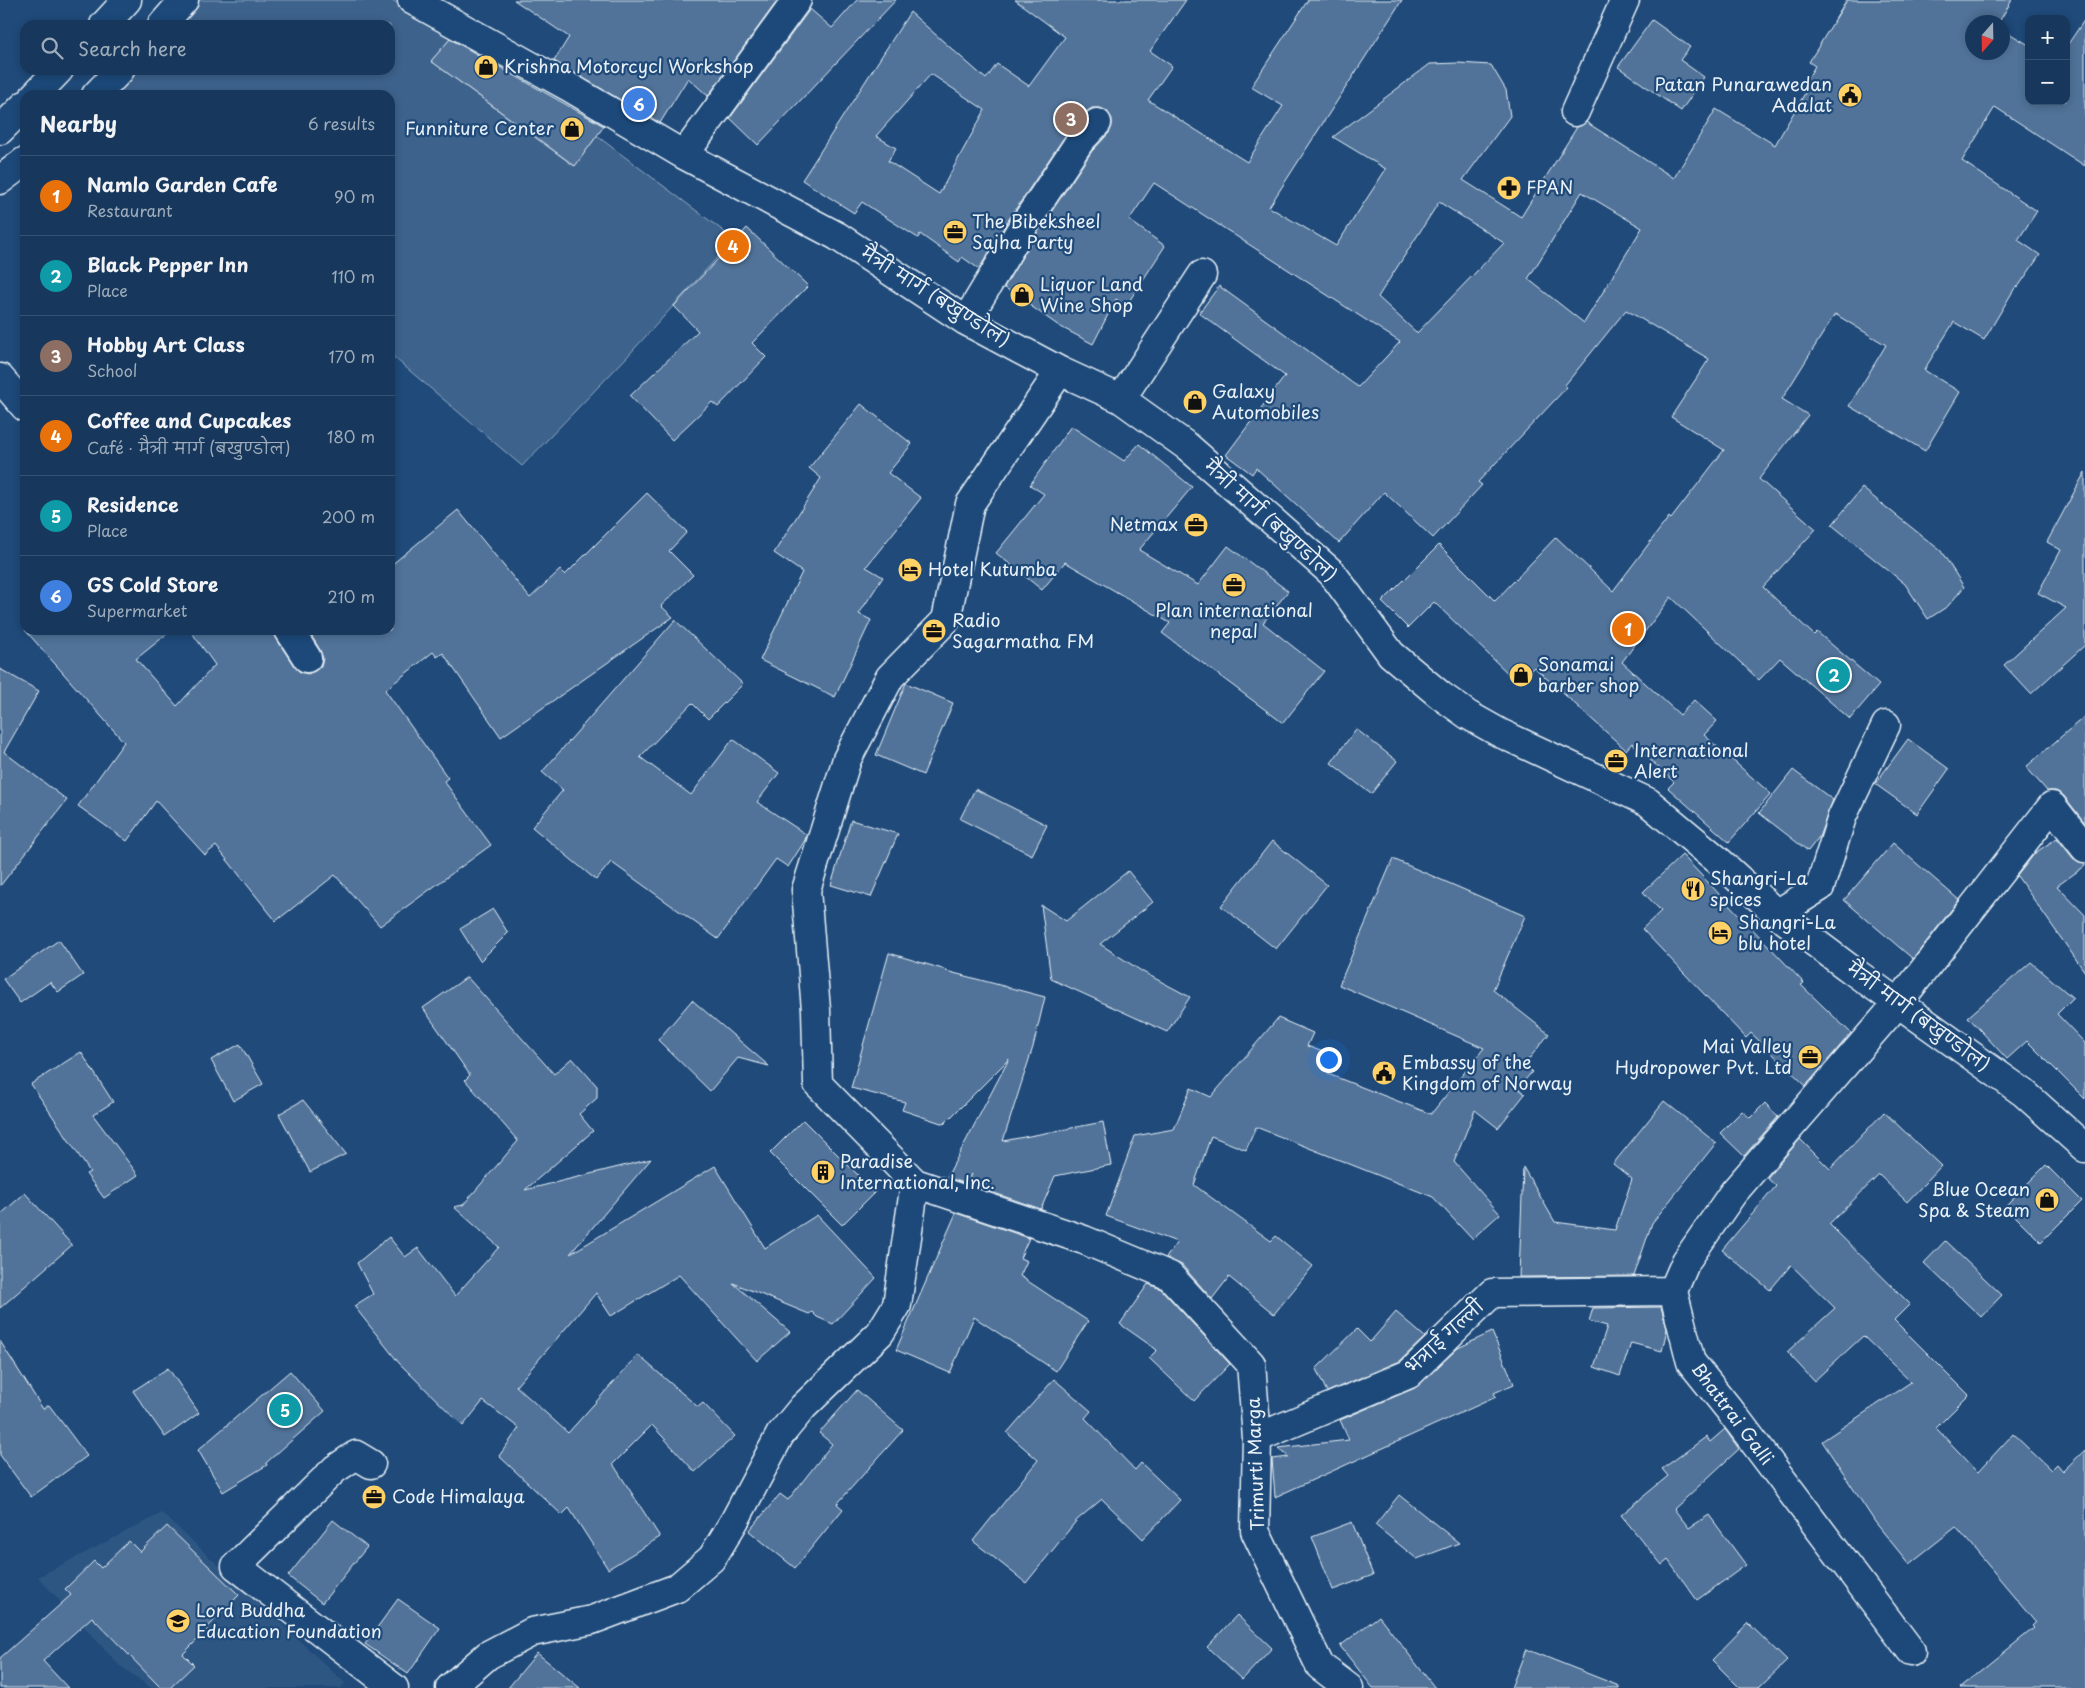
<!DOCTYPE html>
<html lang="en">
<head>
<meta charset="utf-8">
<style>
  :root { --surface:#17385c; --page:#244365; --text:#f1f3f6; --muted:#9eacbb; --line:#365272; --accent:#d6ab8b }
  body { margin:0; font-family:"Playpen Sans","Playpen Sans Deva",sans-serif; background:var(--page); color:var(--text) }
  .controls { position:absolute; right:15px; top:15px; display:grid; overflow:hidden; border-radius:10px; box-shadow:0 2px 8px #0003 }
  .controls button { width:45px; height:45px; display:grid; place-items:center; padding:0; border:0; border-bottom:1px solid var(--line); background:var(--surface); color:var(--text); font:25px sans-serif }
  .compass { position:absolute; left:1965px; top:15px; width:45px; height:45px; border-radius:50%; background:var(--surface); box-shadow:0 2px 8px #0003; rotate:200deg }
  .you { position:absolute; left:1328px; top:1059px; width:18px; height:18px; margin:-12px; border:4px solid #fff; border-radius:50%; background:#1a73e8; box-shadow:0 0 0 8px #1a73e833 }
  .badge { display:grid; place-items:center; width:32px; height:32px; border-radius:50%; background:var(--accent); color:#fff; font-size:16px; font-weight:700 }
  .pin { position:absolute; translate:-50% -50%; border:2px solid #fff; box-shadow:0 1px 5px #0006 }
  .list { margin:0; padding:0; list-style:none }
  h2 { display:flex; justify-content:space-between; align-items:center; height:65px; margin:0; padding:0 20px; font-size:21px }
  h2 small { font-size:16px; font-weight:400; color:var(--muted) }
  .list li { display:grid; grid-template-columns:32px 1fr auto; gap:15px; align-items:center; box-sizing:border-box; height:80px; padding:0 20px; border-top:1px solid var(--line) }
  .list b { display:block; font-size:19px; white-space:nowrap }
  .list p { margin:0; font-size:16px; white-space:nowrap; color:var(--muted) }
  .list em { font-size:16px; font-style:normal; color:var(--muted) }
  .icon { flex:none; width:28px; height:28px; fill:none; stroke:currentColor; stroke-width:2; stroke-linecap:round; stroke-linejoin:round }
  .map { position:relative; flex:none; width:2085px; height:1688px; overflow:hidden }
  .search { position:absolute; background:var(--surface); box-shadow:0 2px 8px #0003; left:20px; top:20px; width:375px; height:55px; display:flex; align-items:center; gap:12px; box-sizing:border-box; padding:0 18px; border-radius:15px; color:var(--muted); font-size:19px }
  .panel { position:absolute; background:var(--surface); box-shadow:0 2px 8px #0003; left:20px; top:90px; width:375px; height:545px; border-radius:15px }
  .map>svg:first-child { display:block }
  .built { fill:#2e5683 }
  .green { fill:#3c628c; stroke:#92aac2 }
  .building { fill:#517399; stroke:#e8f1f8; fill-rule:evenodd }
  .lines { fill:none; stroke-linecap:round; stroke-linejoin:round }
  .minor-casing { stroke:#e8f1f8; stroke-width:31 }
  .primary-casing { stroke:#e8f1f8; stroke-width:31 }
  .minor { stroke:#1f4a7a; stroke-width:28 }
  .primary { stroke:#1f4a7a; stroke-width:28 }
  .labels { text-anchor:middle; stroke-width:4.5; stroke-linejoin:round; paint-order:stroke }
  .poi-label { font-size:18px; fill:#e8f1f8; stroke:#1f4a7a; text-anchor:start }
  .street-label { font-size:18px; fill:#e8f1f8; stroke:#1f4a7a }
</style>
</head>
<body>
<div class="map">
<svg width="2085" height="1688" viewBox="0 0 2085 1688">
  <rect width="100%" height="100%" fill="#1f4a7a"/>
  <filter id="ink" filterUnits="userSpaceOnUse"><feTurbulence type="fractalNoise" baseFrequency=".02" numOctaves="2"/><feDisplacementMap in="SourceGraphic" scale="10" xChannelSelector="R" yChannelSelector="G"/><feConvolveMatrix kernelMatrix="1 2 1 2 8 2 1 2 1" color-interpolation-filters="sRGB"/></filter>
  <g filter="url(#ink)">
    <path class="built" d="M162,1513L345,1683L341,1688H151L119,1665L38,1577Z"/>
    <path class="green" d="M190,0H392L453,36L431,61L574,166L597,136L734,239L626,358L522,466L390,354V95H98L122,70H390V25H166Z"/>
    <path class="building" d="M514,0H778L708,96L688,78L660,123L554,61L569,37Z
      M857,0H896L758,145L730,118L810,9L832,28Z
      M1015,0H1186L1150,51L1172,66L1148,100L1247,162L1283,106L1251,87L1308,0H1402L1269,207L1336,246L1386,169L1333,137L1430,64L1458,63L1491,65L1506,90L1510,116L1463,180L1521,217L1577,127L1586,122L1674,178L1716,109L1775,145L1808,88L1803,86L1815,66L1809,62L1847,0H2012L1999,22H1972V52H2002V29L2029,45V101H2066V47L2085,19V166L1995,107L1962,161L2037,211L2018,240L2040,255L2018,287L2016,286L1984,340L1954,322L1924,370L1960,392L1925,451L1849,406L1886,345L1835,314L1782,399L1808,415L1759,479L1816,529L1763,587L1814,635L1817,632L1879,685L1850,719L1780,658L1759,680L1671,597L1622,662L1680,715L1694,700L1717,721L1704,735L1771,794L1729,842L1668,788L1674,782L1632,743L1626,750L1534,667L1518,683L1434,602L1408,628L1382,602L1439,545L1495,601L1556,537L1613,591L1669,517L1671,519L1724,450L1671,417L1709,359L1626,310L1565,385L1567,387L1478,482L1482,485L1433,538L1384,492L1339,543L1256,468L1252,474L1226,455L1285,376L1199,313L1219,286L1358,387L1400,342L1154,183L1129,220L1165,246L1126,306L1116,299L1093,344L1059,326L1004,287L1033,239L1092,151L1109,133L1112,126V119L1107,111L1100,108H1092L1086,112L1069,130L1007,222L979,269L962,257L959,262L920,234L918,238L862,202L854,213L802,180L910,12L986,79L997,64L1029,86L1065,37ZM931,74L985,110L939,194L888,161L896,148L876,136ZM1582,192L1642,228L1584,323L1528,279ZM1439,202L1504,243L1417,333L1378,297Z
      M1652,20L1690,47L1680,60L1704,77L1681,111L1618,67Z
      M450,39L604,126L575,166L431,61Z
      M747,228L808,286L752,343L766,357L718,407L712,402L672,440L630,396L698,331L674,306Z
      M861,404L912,444L888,473L921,498L866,567L883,577L859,614L871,620L835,697L760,660L802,572L774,553L821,478L809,468Z
      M1071,426L1124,461L1139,444L1192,487L1139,550L1198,585L1228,546L1288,591L1263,623L1324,671L1283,723L1162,633L1170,623L1065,562L1042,590L996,553L1044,494L1030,485Z
      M2085,472V645L2031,694L2004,665L2066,608L2038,593L2061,550L2047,542Z
      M1862,488L1941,551L1964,587L1948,606L1928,619L1905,584L1832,525Z
      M647,493L687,532L669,551L693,575L661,606L673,617L501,737L443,653L437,657L433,652L385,690L448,778L444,781L491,845L380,926L335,875L276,921L216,846L205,855L156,801L127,841L78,806L124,742L25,630H172L136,659L177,706L215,665L190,630H273L276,638L294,666L300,672L308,674L315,671L321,666L323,658L320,650L308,630H390V566L458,510L530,598L560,570L565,575Z
      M675,620L743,684L708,719L692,703L640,757L691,795L733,739L779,773L757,802L807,835L804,842L788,867L776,859L718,939L611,862L596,880L532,827L563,790L542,772Z
      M0,669L39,691L4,752L67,800L0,886Z
      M906,683L953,703L923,775L876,755Z
      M2085,716V823L2064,796L2056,791H2047L2026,767Z
      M1356,729L1397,761L1371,794L1331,763Z
      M1908,739L1949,769L1917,814L1875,784Z
      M1793,770L1833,800L1819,837L1808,851L1759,813Z
      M975,789L1047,825L1032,855L960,819Z
      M851,820L898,834L871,897L831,885Z
      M2057,838L2073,858L2079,862L2085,863V866L2057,886L2085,915V972L2017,876L2035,853Z
      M1272,841L1327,885L1276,949L1221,906Z
      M1893,843L1959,900L1913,959L1844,900Z
      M1682,855L1804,983L1801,985L1851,1033L1806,1086L1751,1033L1746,1038L1642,929L1661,911L1643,892Z
      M1393,859L1525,916L1493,990L1549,1034L1524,1065L1532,1072L1518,1088L1525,1094L1498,1128L1475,1110L1454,1162L1500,1214L1472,1239L1433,1197L1256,1127L1246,1150L1211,1136L1194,1185L1271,1241L1276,1236L1313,1266L1274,1314L1229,1277L1212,1299L1182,1265L1166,1258L1177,1242L1106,1216L1135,1136L1174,1129L1191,1088L1211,1097L1278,1018L1313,1033L1307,1046L1334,1056L1328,1074L1431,1114L1484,1048L1339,985Z
      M1128,871L1153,902L1100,944L1143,972L1190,997L1167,1032L1051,979L1041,905L1066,921Z
      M493,909L508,933L480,961L460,929Z
      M59,940L83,975L58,992L50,982L20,1003L3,979Z
      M889,953L946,970V971L1045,997L1033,1047L1003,1141L1103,1122L1111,1165L1055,1176L1041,1209L968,1184L972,1174L964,1183L947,1177L1009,1059L944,1124L902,1110L905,1102L851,1088Z
      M2031,962L2073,998L2057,1014L2085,1043V1099L2027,1041L2007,1059L1968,1017Z
      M467,977L554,1074L572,1058L597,1086V1098L579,1114L593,1131L525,1190L651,1159L570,1254L715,1166L765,1248L817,1215L876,1278L833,1324L817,1317L812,1312L809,1314L733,1283L790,1332L757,1361L679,1275L611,1316L596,1293L516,1386L568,1433L638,1355L698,1407L703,1403L735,1436L695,1472L652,1425L613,1464L660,1537L608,1569L569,1508L562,1515L499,1456L519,1428L483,1401L463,1426L399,1363L354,1306L373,1294L357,1263L389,1237L405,1257L418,1248L455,1296L499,1247L454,1207L463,1205L518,1141L465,1080L470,1075L423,1008Z
      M692,1000L769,1066L738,1058L710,1091L658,1040Z
      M240,1044L263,1084L233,1101L211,1060Z
      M81,1052L113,1102L93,1115L138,1175L104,1198L86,1174L90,1172L31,1084Z
      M303,1100L346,1154L310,1172L279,1114Z
      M1664,1101L1716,1143L1652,1223L1634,1276L1519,1277L1523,1167L1555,1222L1615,1230L1632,1179L1613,1164Z
      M1765,1103L1778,1117L1744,1156L1720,1133L1742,1111L1750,1118Z
      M1884,1112L1941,1166L1907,1202L1879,1175L1829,1224L1910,1304L1894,1320L1969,1395L1936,1428L1978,1472L2013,1434L2051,1470L2057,1464L2063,1471L2085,1450V1688H1960L2034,1628L2032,1626L2036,1622L1956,1527L1909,1564L1875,1522L1822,1441L1911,1382L1863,1336L1814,1381L1787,1352L1835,1308L1791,1265L1770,1290L1722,1250L1776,1186L1767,1178L1800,1139L1830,1169Z
      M803,1120L875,1192L842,1225L770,1153Z
      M2046,1165L2082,1201L2041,1242L2005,1206Z
      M25,1193L72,1245L0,1308V1215Z
      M956,1213L1029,1238L1020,1258L1027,1261L1020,1276L1088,1321L1056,1371L974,1317L950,1373L896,1350Z
      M1945,1241L2002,1295L1981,1317L1924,1263Z
      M1148,1284L1161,1289L1230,1364L1194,1401L1149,1358L1157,1350L1120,1324Z
      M1661,1307L1667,1329L1662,1351L1631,1343L1620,1376L1594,1367L1607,1326L1589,1321L1593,1308Z
      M1396,1312L1425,1337L1400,1361L1327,1392L1316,1369L1357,1329L1370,1342Z
      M1492,1332L1514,1384L1494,1393L1496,1397L1275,1497L1272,1459L1289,1457L1278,1448L1349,1440L1340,1420L1415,1388L1458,1348Z
      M0,1341L43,1409L49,1405L87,1456L31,1497L0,1455Z
      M168,1368L199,1413L165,1437L133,1391Z
      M290,1371L325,1411L266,1463L267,1465L223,1492L198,1450Z
      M1054,1379L1091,1411L1085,1418L1135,1470L1141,1463L1180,1500L1143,1539L1102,1499L1077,1520L1026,1583L973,1541L1038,1460L1007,1433Z
      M857,1390L903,1430L837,1504L843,1509L795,1568L749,1531L780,1494L788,1500L832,1444L819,1433Z
      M1725,1429L1739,1449L1674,1509L1689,1528L1709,1515L1746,1565L1697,1600L1668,1560L1662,1565L1621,1515L1668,1476L1662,1469L1706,1437L1710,1442Z
      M1399,1495L1459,1543L1417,1559L1375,1525Z
      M333,1520L367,1547L322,1603L288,1576Z
      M1352,1522L1373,1575L1333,1590L1312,1537Z
      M167,1526L239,1595L207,1628L208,1629L183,1654L194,1665L170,1688H161L92,1617L43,1661L68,1688H0V1658L71,1595L65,1589L94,1561L101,1568L129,1541L140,1552Z
      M398,1599L440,1628L408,1674L365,1644Z
      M1237,1615L1272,1648L1242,1680L1207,1647Z
      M1379,1616L1435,1688H1373L1340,1646Z
      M1748,1623L1787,1661L1759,1688H1740L1712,1660Z
      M1526,1649L1619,1686V1688H1511Z
      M537,1653L580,1688H508Z"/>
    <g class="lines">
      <defs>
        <path id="minor" d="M412,0L569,87L684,155L837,236L966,321L1060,371L1121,399L1188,447L1332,573L1391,654L1440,695L1468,715L1500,733L1648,802L1720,862L1777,914L1853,971L2024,1093L2085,1148
          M1575,112L1625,0
          M684,155L797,0
          M966,321L1020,231L1080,141L1097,123
          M0,378L25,407
          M1121,399L1202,275
          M289,630L307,658
          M1777,914L1820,887L1842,817L1886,725
          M915,1183L1084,1240L1170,1276L1251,1364L1257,1438L1255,1531L1320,1666L1349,1688
          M1257,1438L1409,1374L1492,1293L1673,1291
          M371,1464L356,1455L335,1469L236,1566L394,1688
          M1911,1651L1732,1413L1691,1362L1673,1291L1686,1261L1733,1193L1898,1003L2052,806L2085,848
          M450,1688L488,1655L532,1632L592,1620L677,1588L712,1558L735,1520L780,1435L803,1407L880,1333L897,1305L915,1183L818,1084L816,1010L806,890L847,759L890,677L946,620L970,504L1060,371"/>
        <path id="primary" d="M104,25L127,0
          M162,25L184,0
          M35,95L59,70
          M96,95L120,70
          M0,130L25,105
          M0,180L25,161"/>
      </defs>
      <use href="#minor" class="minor-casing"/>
      <use href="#primary" class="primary-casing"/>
      <use href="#minor" class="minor"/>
      <use href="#primary" class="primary"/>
    </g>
  </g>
  <defs>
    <symbol id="shop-disc" viewBox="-11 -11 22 22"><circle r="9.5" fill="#ffd166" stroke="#1f4a7a"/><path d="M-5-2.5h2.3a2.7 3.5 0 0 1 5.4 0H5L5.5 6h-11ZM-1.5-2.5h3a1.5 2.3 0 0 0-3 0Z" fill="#111"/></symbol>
    <symbol id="civic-disc" viewBox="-11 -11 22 22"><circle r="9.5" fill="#ffd166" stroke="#1f4a7a"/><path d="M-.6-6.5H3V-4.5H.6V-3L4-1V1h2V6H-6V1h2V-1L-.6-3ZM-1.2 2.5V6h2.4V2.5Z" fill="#111"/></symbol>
    <symbol id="pharmacy-disc" viewBox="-11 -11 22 22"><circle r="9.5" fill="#ffd166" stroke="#1f4a7a"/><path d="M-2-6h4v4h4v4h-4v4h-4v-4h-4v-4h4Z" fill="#111"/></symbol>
    <symbol id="office-disc" viewBox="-11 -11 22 22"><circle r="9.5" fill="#ffd166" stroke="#1f4a7a"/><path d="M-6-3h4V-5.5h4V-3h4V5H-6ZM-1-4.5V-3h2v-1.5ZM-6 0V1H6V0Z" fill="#111"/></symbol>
    <symbol id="hotel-disc" viewBox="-11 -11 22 22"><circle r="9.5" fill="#ffd166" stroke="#1f4a7a"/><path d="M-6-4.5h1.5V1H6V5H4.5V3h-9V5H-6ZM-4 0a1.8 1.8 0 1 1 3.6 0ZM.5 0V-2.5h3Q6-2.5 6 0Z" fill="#111"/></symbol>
    <symbol id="restaurant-disc" viewBox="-11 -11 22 22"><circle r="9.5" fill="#ffd166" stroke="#1f4a7a"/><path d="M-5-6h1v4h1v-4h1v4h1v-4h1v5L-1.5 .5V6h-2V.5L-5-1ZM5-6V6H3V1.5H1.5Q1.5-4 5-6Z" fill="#111"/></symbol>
    <symbol id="building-disc" viewBox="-11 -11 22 22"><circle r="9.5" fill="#ffd166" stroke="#1f4a7a"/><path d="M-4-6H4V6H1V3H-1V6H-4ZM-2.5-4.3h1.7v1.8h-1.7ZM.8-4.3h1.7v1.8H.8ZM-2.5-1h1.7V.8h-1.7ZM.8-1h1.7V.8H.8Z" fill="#111"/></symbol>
    <symbol id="university-disc" viewBox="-11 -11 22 22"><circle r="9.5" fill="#ffd166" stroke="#1f4a7a"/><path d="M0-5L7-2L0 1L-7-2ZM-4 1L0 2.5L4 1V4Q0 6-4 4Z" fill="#111"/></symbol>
  </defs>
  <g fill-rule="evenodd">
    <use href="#shop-disc" x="472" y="53" width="28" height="28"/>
    <use href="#civic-disc" x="1836" y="81" width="28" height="28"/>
    <use href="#shop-disc" x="558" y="115" width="28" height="28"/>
    <use href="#pharmacy-disc" x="1495" y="174" width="28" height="28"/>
    <use href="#office-disc" x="941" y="218" width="28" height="28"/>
    <use href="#shop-disc" x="1008" y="281" width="28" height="28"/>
    <use href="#shop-disc" x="1181" y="388" width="28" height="28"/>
    <use href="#office-disc" x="1182" y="511" width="28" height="28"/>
    <use href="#hotel-disc" x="896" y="556" width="28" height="28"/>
    <use href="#office-disc" x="1220" y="571" width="28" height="28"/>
    <use href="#office-disc" x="920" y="617" width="28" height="28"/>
    <use href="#shop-disc" x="1507" y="661" width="28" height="28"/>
    <use href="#office-disc" x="1602" y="747" width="28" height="28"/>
    <use href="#restaurant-disc" x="1679" y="875" width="28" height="28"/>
    <use href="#hotel-disc" x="1706" y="919" width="28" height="28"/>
    <use href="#office-disc" x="1796" y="1043" width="28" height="28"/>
    <use href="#civic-disc" x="1370" y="1059" width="28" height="28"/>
    <use href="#building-disc" x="809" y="1158" width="28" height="28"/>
    <use href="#shop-disc" x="2033" y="1186" width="28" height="28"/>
    <use href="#office-disc" x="360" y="1483" width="28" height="28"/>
    <use href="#university-disc" x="164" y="1607" width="28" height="28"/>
  </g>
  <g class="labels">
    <g class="poi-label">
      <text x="504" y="73">Krishna Motorcycl Workshop</text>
      <text x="1832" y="91" text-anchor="end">Patan Punarawedan<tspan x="1832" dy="21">Adalat</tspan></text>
      <text x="554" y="135" text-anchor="end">Funniture Center</text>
      <text x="1526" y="194">FPAN</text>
      <text x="972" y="228">The Bibeksheel<tspan x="972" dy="21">Sajha Party</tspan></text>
      <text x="1040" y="291">Liquor Land<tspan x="1040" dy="21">Wine Shop</tspan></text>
      <text x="1212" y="398">Galaxy<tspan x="1212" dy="21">Automobiles</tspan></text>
      <text x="1178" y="531" text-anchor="end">Netmax</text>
      <text x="928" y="576">Hotel Kutumba</text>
      <text x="1234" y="617" text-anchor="middle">Plan international<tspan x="1234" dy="21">nepal</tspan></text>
      <text x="952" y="627">Radio<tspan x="952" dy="21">Sagarmatha FM</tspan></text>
      <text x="1538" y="671">Sonamai<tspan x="1538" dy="21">barber shop</tspan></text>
      <text x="1634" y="757">International<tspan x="1634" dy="21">Alert</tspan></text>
      <text x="1710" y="885">Shangri-La<tspan x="1710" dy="21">spices</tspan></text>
      <text x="1738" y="929">Shangri-La<tspan x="1738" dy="21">blu hotel</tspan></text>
      <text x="1792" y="1053" text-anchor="end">Mai Valley<tspan x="1792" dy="21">Hydropower Pvt. Ltd</tspan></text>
      <text x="1402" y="1069">Embassy of the<tspan x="1402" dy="21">Kingdom of Norway</tspan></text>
      <text x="840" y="1168">Paradise<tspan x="840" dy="21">International, Inc.</tspan></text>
      <text x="2030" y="1196" text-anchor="end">Blue Ocean<tspan x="2030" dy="21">Spa &amp; Steam</tspan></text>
      <text x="392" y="1503">Code Himalaya</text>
      <text x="196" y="1617">Lord Buddha<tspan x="196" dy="21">Education Foundation</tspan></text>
    </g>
    <g class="street-label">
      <text transform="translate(935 297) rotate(32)" y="6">मैत्री मार्ग (बखुण्डोल)</text>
      <text transform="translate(1270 521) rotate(42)" y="6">मैत्री मार्ग (बखुण्डोल)</text>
      <text transform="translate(1918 1017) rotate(36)" y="6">मैत्री मार्ग (बखुण्डोल)</text>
      <text transform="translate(1445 1337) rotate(-43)" y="6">भत्राई गल्ली</text>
      <text transform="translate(1732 1414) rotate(53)" y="6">Bhattrai Galli</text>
      <text transform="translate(1256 1464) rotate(-92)" y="6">Trimurti Marga</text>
    </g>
  </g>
</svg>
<div class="controls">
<button>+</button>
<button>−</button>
</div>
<svg class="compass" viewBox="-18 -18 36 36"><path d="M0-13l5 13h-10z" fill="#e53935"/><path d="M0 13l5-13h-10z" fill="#9eacbb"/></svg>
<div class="you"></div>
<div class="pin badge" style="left:1628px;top:629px;background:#e8710a">1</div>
<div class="pin badge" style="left:1834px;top:675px;background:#0f9aa8">2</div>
<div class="pin badge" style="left:1071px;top:119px;background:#8d6e63">3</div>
<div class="pin badge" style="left:733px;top:246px;background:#e8710a">4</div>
<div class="pin badge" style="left:285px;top:1410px;background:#0f9aa8">5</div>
<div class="pin badge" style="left:639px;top:104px;background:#3f7fe0">6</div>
<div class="search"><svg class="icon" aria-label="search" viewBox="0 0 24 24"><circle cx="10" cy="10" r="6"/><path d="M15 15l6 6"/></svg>Search here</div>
<section class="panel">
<h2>Nearby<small>6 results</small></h2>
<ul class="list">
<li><span class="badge" style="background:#e8710a">1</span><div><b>Namlo Garden Cafe</b><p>Restaurant</p></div><em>90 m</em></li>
<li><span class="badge" style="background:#0f9aa8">2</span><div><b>Black Pepper Inn</b><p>Place</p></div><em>110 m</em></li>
<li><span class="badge" style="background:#8d6e63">3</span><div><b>Hobby Art Class</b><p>School</p></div><em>170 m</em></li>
<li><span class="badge" style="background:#e8710a">4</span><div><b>Coffee and Cupcakes</b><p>Café · मैत्री मार्ग (बखुण्डोल)</p></div><em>180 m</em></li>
<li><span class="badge" style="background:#0f9aa8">5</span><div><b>Residence</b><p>Place</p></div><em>200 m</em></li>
<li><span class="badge" style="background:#3f7fe0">6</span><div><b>GS Cold Store</b><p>Supermarket</p></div><em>210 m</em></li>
</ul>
</section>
</div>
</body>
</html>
